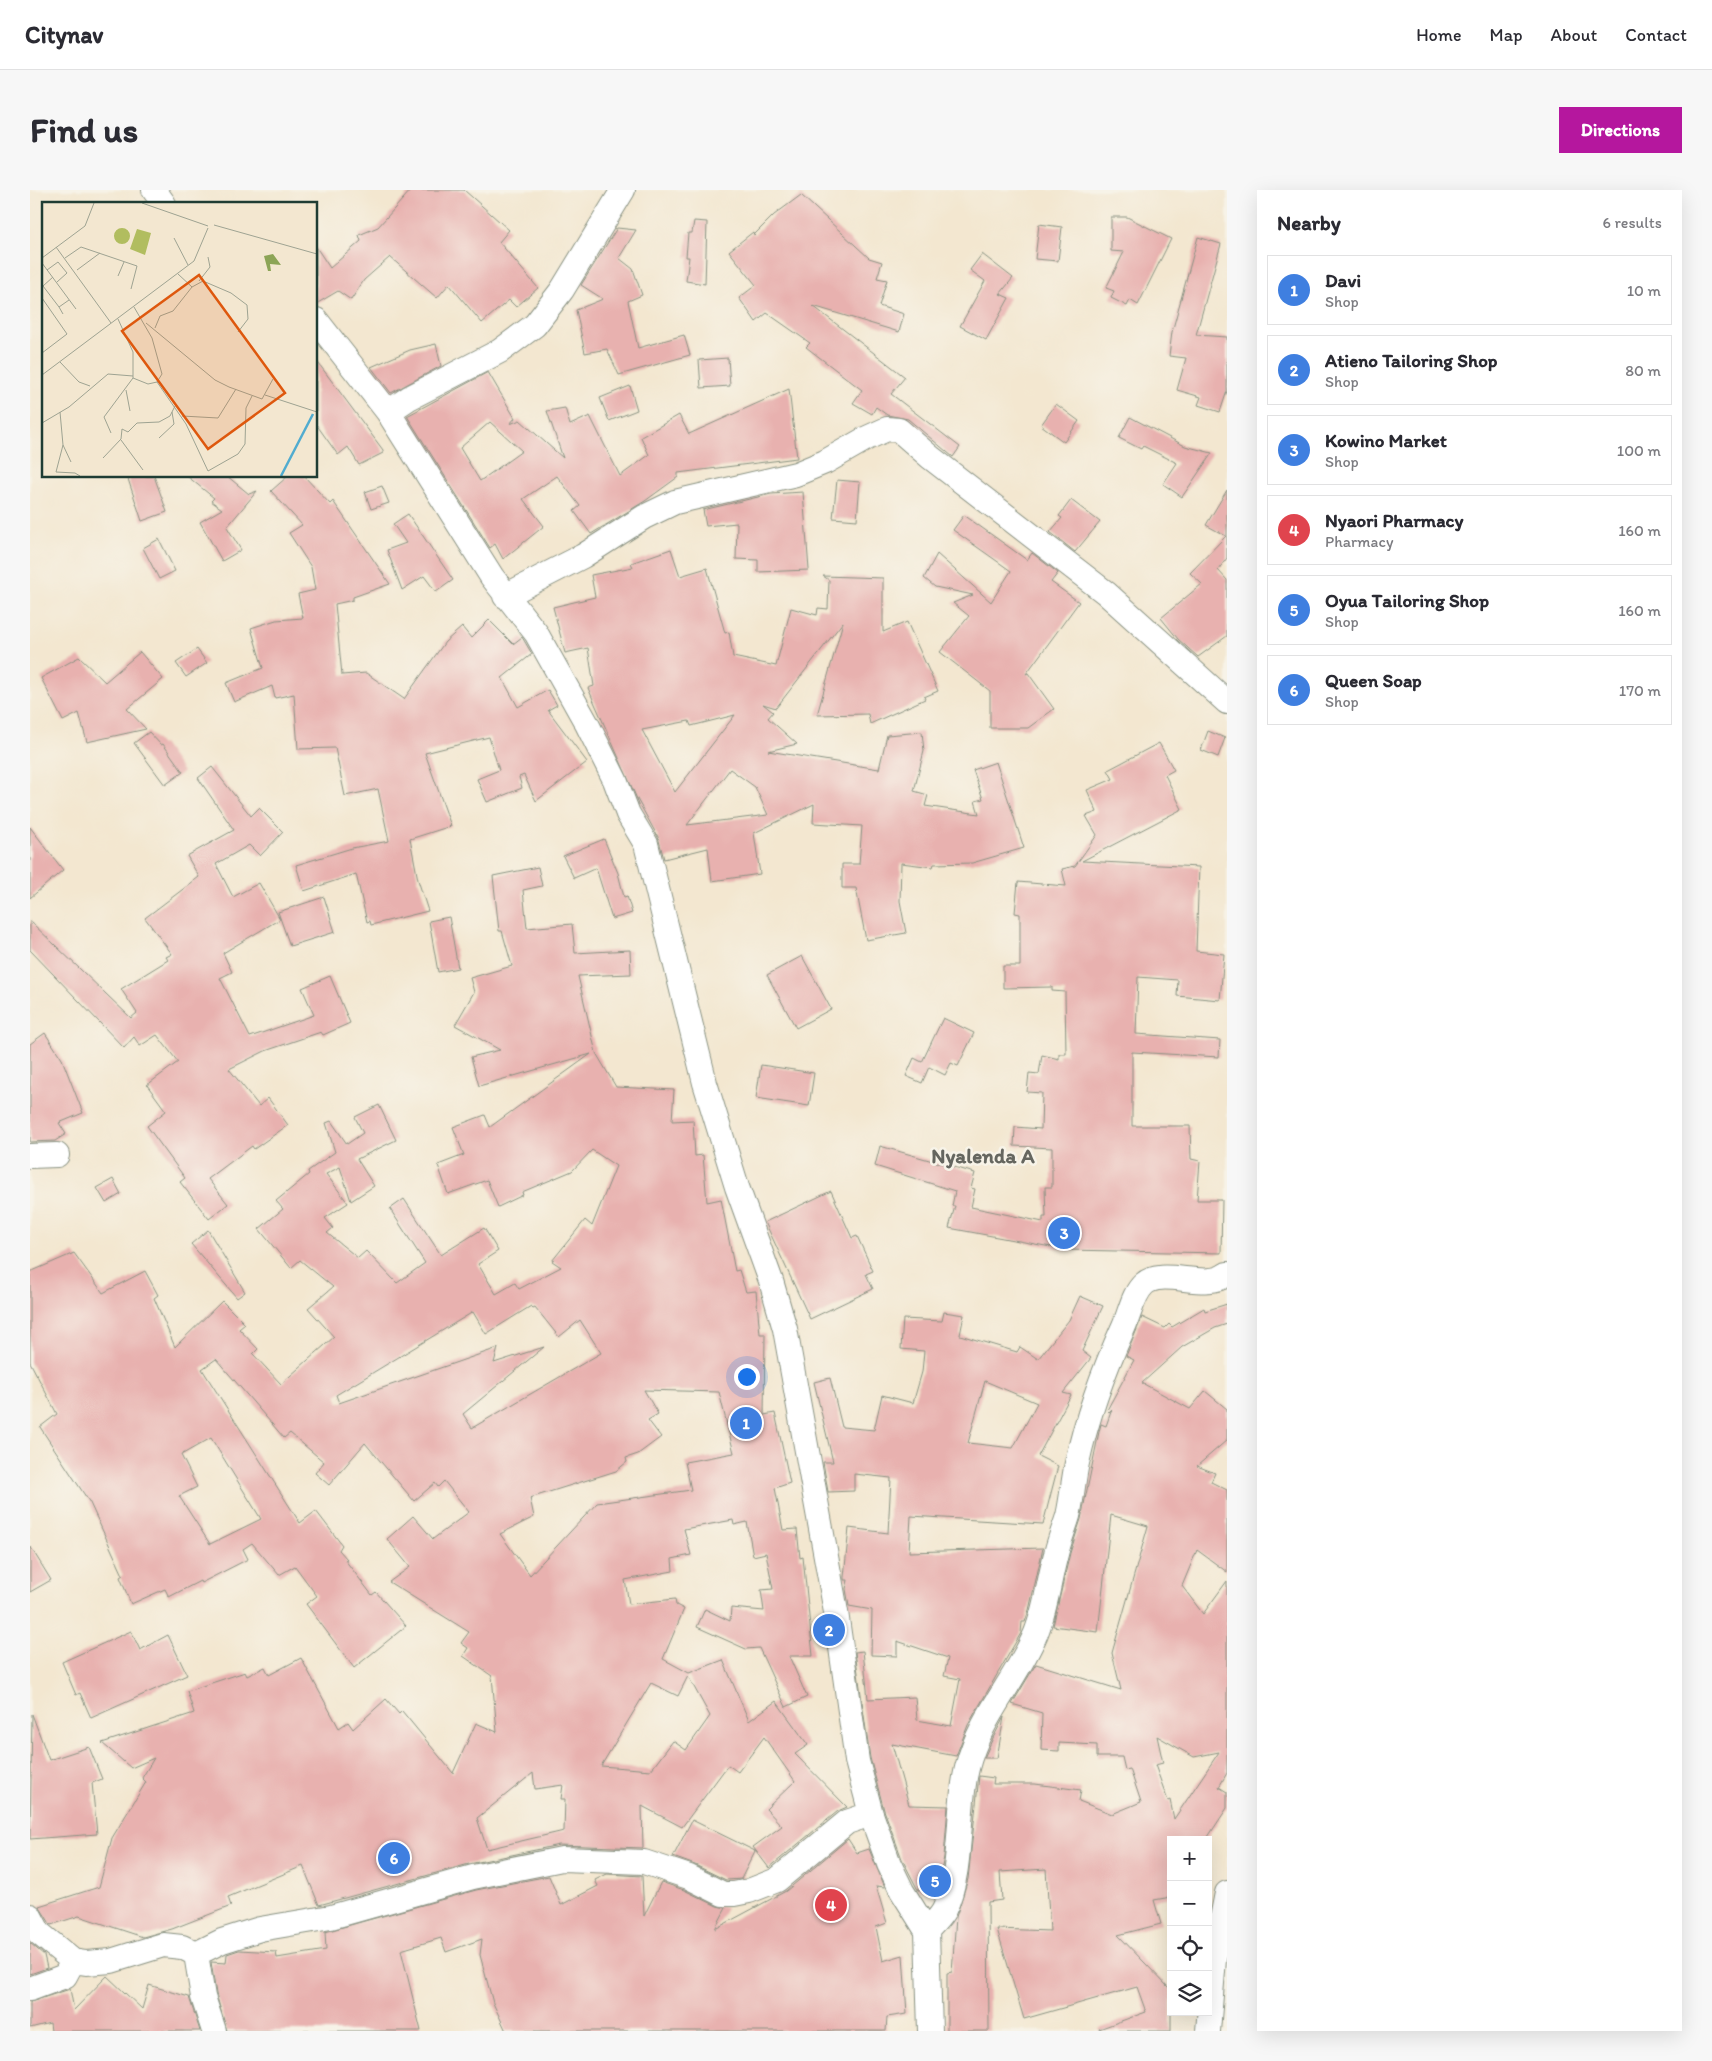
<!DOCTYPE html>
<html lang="en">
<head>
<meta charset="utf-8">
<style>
  :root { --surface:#fff; --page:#f7f7f7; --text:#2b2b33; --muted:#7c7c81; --line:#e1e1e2; --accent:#b5179e }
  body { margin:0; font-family:Itim,sans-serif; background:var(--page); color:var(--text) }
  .controls { position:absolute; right:15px; bottom:15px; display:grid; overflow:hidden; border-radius:0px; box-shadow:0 5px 20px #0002 }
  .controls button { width:45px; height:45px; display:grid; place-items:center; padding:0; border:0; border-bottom:1px solid var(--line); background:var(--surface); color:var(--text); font:25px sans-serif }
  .you { position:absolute; left:716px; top:1186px; width:18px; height:18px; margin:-12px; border:4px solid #fff; border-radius:50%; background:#1a73e8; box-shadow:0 0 0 8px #1a73e833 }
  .badge { display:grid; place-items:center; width:32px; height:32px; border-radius:50%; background:var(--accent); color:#fff; font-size:16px; font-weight:700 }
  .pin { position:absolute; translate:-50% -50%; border:2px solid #fff; box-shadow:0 1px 5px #0006 }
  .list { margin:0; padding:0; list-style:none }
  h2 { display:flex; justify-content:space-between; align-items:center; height:65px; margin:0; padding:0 20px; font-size:21px }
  h2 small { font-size:16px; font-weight:400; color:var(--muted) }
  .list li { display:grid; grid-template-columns:32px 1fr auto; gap:15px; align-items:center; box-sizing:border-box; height:70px; margin:0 10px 10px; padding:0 10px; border:1px solid var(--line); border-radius:0px }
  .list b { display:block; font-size:19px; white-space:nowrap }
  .list p { margin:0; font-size:16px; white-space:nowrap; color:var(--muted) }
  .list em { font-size:16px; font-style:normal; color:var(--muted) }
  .icon { flex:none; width:28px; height:28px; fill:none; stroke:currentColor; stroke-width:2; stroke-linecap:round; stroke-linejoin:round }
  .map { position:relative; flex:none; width:1197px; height:1841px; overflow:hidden; border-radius:0px }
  header { display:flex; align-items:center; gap:30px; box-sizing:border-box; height:70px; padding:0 25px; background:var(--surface); border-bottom:1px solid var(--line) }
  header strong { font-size:24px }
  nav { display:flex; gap:28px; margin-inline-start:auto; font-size:18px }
  .intro { display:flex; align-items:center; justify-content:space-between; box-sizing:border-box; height:120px; padding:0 30px }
  h1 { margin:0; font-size:35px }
  .button { padding:12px 22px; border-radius:0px; background:var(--accent); color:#fff; font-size:18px; font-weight:700 }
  main { display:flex; gap:30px; padding:0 30px }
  aside { flex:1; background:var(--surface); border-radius:0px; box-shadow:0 5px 20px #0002 }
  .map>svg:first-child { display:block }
  .building { fill:#e8b1af; fill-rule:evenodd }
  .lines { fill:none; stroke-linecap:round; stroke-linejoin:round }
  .minor-casing { stroke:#899282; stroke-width:26 }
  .minor { stroke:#fff; stroke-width:24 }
  .labels { text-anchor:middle; stroke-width:5; stroke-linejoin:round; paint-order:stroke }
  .district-label { font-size:21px; font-weight:bold; fill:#65665f; stroke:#f7f3e8 }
  .inset-river { fill:none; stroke:#51accf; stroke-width:2.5 }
  .inset-road { fill:none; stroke:#9ea392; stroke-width:1 }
  .view { fill:#de580e; fill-opacity:0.15; stroke:#de580e; stroke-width:2.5 }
  .inset-edge { fill:none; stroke:#1f3d34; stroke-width:2.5 }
</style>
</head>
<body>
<header>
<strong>Citynav</strong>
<nav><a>Home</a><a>Map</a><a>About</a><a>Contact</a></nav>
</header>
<div class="intro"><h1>Find us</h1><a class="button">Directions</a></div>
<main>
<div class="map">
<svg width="1197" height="1841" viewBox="0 0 1197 1841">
  <rect width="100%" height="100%" fill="#f7f3e8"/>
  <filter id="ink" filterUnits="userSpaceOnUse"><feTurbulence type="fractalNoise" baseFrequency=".02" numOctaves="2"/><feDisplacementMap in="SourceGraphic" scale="10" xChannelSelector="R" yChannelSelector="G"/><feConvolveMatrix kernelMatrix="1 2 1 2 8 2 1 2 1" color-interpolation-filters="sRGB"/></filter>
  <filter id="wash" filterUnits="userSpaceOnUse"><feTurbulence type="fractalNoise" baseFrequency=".0096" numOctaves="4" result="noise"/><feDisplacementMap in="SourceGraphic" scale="20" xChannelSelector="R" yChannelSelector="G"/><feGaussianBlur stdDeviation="1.12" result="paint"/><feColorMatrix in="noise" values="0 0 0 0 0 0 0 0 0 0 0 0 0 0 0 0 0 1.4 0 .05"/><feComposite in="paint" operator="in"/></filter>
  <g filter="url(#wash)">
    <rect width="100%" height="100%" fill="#f3e7d0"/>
    <g id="blocks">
      <path class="building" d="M381,0H434L479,40L469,52L508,98L486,117L479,110L452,133L419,94L407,108L360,67L334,90L321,110L308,101L286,114V57L300,78L331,51L329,45L348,37Z
        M771,5L839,68L852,72L847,88L857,90L849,116L874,124L869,142L783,116L875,187L861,204L930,257L923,267L878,229L857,225L846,217L842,224L823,213L832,200L776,157L780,153L737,123L726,132L709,108L726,95L699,61L723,42L724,45L744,25Z
        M1081,27H1097L1141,49L1108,115L1100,110L1097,116L1081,108L1084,101L1076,98L1094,62L1081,61Z
        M664,31L677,32L675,94L656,91L659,67H656L658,43H662Z
        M1009,34L1032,37L1028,71L1005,69Z
        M587,38L606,40L589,68L603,79L612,105L598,111L608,158L654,145L660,165L589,185L577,159L555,163L546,120L573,109L551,95Z
        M1168,47L1191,54L1166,145L1197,147V201L1190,222L1168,215L1171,207L1147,200L1156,168L1139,166L1142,142Z
        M952,64L983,88L970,104L979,108L956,150L930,136L955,91L940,80Z
        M406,154L411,176L361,203L341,177L380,160Z
        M698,168L700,196L671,198L669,170Z
        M286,170L353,260V263L329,275L318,257L308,265L286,234Z
        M458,182L485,228L480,234L490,230L533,268L517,221L535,218L540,235L560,226L590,286L619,265L611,247L649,225L659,244L759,199L767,268L648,283V287L615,311L561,344L544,321L550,316L527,286L493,309L514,336L473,369L465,354L460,358L377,226ZM460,232L492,261L450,291L430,258Z
        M600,196L607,220L579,231L570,208Z
        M1026,214L1049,231L1034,252L1011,235Z
        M1100,227L1155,256L1182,263L1152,307L1133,294L1147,273L1113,256L1111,259L1089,248Z
        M97,286H124L137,322L112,331Z
        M157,286H197L219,304L227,301L197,337L211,360L192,371L170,332L192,319L181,311L184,308Z
        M258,286H274L300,314L303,311L360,394L323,407V410L305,414L312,485L336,483L374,509L415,452L432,437L441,448L459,430L483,454L492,447L502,464L472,488L488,517L518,500L527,515L518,520L557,572L506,611L494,585L489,587L492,598L457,612L447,589L469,580L459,547L395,563L421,636L380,649L388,690L398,721L341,735L340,731L337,732L326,684L274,701L266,675L322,658L359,651L348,599L315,606L305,558L268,559L264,504L245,508L242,496L204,512L196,493L233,478L221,438L246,430L273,428L268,404L285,400L281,377L259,343L272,335L241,301Z
        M807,290L830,292L827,330L803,328Z
        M352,296L359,313L341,319L335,302Z
        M1197,300V368L1188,380L1197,390V446L1168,467L1148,449L1131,428L1172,394L1160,383L1196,346L1176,335Z
        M773,302L779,380L728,382V370L706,369L707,333L676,336L673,320L741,304Z
        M1041,310L1070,332L1045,362L1020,342L1032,328L1029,326Z
        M378,324L423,390L406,402L394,386L372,400L357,360L376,353L363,334Z
        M934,325L997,370L1002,363L1028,383L1021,392L1049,412L996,484L998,483L1024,519L998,538H960V501L910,462L939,426L923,413L943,405L905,397L894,388L907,364L961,412L981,381L923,340Z
        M129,349L145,381L129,389L113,358Z
        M641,359L650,386L677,378L695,443L699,442L703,467L746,476L761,418L787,425L788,418L798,419L799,390L793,386L853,388V442L877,432L908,501L894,507L895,509L840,534L838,524L787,525L813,432L746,518L733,514L743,522L738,528L767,554L738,561L849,579L857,545L892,542L894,561L884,601L898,605L895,616L949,624L945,611L953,609L943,580L966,572L994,658L942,673L904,674L903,677L871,673L870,711L876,743L836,750L826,698H812V674H829L832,636L783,633L784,614L724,643L730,684L682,691L678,658L634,669L628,647L607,609L558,498L564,496L558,458L535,463L523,417L565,407L561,385L603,377L601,373ZM705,525L645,602L612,540L659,531L661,536ZM700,579L725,597L738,625L657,635Z
        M167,459L177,473L156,487L146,473Z
        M110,462L133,489L97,519L116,539L57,552L49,523L33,531L11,488L49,467L75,492Z
        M1178,541L1195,548L1188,567L1171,560Z
        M119,542L131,555L133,554L153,582L135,595L104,553Z
        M1129,553L1144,580L1135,585L1152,619L1052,671L1169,677L1166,761L1194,764L1190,810L1147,806L1148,790L1108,787L1106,844L1190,850L1189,867L1102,862V936H1160L1161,969L1170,971L1167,1010H1192L1191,1063L1037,1060L919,1038L925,1016H922L925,1001L845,976L850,956L945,983L941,998L945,999L941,1017L1013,1032V1027H1016L1015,997H1022V958L984,956L985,937L1011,939L1012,903L997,902L999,883L1009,884L1012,865L1029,869V864H1036L1035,802L1022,801V797L973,798V776H990V724L985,723L988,692L1036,696L1032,679L1045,676L1067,645L1056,626L1067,622L1057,600L1083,589L1078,580Z
        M182,577L221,626L229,618L253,642L230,666L219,655L186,674L203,707L229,693L250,729L193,763L202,782L190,788L220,847L284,825L272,798L300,786L320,833L293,845L291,842L235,861L199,879L229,916L238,908L258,935L224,959L222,956L178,989L198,1014L179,1029L150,992L155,988L117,936L136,921L117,895L148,872L127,845L110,856L104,847L94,858L0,760V731L101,828L107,823L91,799L138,770L136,767L142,764L115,728L169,687L157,666L204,640L168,588Z
        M0,637L33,680L0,708Z
        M574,649L588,683L594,707L597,706L602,723L582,729L566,678L544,688L533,666Z
        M508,677L512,696L493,700L497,738L542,734L545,763L600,760L601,784L548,786L566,863L586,897L644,900L642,931L663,930L665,966L673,965L677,1012L691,1009L705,1081L709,1080L716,1102L726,1101L730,1144H735L734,1225L745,1223L760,1293L745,1298L753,1340L767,1339L770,1368L773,1367L783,1466H759L777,1507L756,1517L729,1458L716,1459L667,1437L675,1419L700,1431L701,1418L734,1421L731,1400L743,1399L736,1363L723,1366L717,1332L704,1335L703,1330L654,1339L661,1365L642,1369L643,1381L595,1390L599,1414L645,1409L646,1415L654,1419L633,1469L659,1483L693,1470L719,1531L746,1511L778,1555L765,1564L817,1617L808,1621L739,1678L723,1657L752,1636L736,1619L765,1591L734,1547L708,1582L698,1575L652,1637L612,1616L613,1658L529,1655L439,1674L289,1715L273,1676L198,1707L201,1716L142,1739L113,1747L49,1726L21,1735L9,1716L69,1697L82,1648L116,1592L112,1588L124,1568L101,1578L72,1553L164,1523L157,1501L215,1482L217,1486L235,1477L239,1485L271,1468L309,1538L318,1532L323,1539L356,1509L369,1524L372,1521L423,1583L446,1533L467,1542L462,1486L433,1466L438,1458L431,1453L439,1442L359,1392L380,1377L357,1349L383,1326L403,1349L439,1322L414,1291L408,1297L405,1293L384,1311L335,1253L299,1295L285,1283L294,1272L260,1243L254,1248L186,1169L172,1179L270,1333L286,1321L312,1355L309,1360L317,1369L315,1370L342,1405L346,1402L376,1436L324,1478L276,1414L287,1406L265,1376L249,1385L222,1353L213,1359L218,1369L171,1393L170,1391L139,1407L135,1399L101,1414L90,1387L93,1385L60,1313L10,1237L27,1224L0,1172V1082L44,1063L73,1103L115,1081L128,1105L124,1108L145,1157L192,1111L215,1134L209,1139L228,1159L223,1164L251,1194L304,1147L278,1118L303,1097L270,1070L261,1078L229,1039L253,1019L246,1011L279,984L278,981L305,962L296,933L301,931L317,954L333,943L325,927L349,915L366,950L327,969L344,996L321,1011L310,977L296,984L318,1013L295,1028L303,1038L297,1043L328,1068L336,1061L367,1093L395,1073L360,1019L374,1009L411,1065L454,1038L468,1061L448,1074L466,1104L485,1093L489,1099L531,1077L522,1071L555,1030L562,1036L586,976L562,960L542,981L492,1002L493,1005L468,1017L457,990L418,1004L408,975L434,965L423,937L455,925L460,937L561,864L449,896L441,867L470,860L425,835L444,802L440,788L482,776L472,741H469L463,686ZM501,1116L503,1118L505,1117L529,1147L550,1130L571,1163L442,1238L433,1224L514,1157L464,1173L468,1158L309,1213L306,1205L443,1122L456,1144ZM614,1200L689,1202L704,1263L655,1272L661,1300L567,1313L500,1385L470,1344L504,1327L500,1308L586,1281L597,1272L596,1268L608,1264L631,1247L618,1230L628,1224ZM181,1248L231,1329L180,1354L149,1306L167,1297L151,1265ZM658,1486L680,1526L656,1560L643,1551L621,1580L571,1576L621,1493L648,1506ZM503,1583L505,1599L533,1595L531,1609H535L534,1641L457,1659L447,1628Z
        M294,707L305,742L260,756L248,722Z
        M419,727L428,778L408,782L399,731Z
        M772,766L801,819L766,838L737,785Z
        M913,828L944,843L928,876L921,873L915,885L899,877L892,893L876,886L884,868L892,872Z
        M15,843L32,869L53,923L29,933L36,944L25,951L0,952V854Z
        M731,875L784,883L779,916L726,908Z
        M83,989L91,1004L76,1013L67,998Z
        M801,1001L822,1048L827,1046L843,1081L836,1084L843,1099L780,1129L735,1032Z
        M178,1040L215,1102L207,1108L161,1054Z
        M1050,1106L1073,1116L1052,1161L1061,1168L1033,1203L1041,1205L1008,1266L1028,1276L1013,1334L881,1326L879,1362L1013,1358L999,1420L995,1432H992L991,1443L938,1535L926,1566L862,1554L879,1615L918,1616L914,1667L907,1700L906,1702L888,1700L872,1669L854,1620L840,1568L825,1462L833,1461L838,1509L885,1507L887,1530L921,1536L930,1489L914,1486L918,1468L867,1451V1466L841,1465L842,1420L819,1416L816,1399L818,1390H814V1387L819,1338L858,1343L861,1288L824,1284V1301L798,1302L793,1272H803L784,1192L800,1188L812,1237L844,1240L852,1205L883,1213L892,1182L894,1161L871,1159L873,1129L912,1131L914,1122L934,1125L930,1145L987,1162L990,1157L1008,1169L1039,1130ZM955,1191L1007,1213L983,1258L938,1253Z
        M1197,1114V1134L1185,1138L1152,1157L1112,1193L1160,1219L1175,1201L1197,1219V1250L1167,1276L1185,1283L1181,1292L1197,1300V1382L1167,1360L1152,1396L1173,1424L1197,1391V1583L1189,1597L1197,1602V1618L1176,1650H1141V1707L1124,1710L1131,1734L1088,1745L1141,1800V1841H1070L1069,1839L1116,1822L1107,1797L994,1829L967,1739L1020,1741L1016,1679L970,1682L972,1710L958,1712L959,1841H917V1783L922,1782L926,1727L938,1689L949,1586L964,1588L963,1594H1005L1051,1600L1049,1611L1082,1624L1111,1612L1100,1579L1095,1580L1092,1567H1067V1555L1029,1553V1561L1011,1560L1012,1523L982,1514L1006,1474L1091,1500L1082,1463L1118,1336L1081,1325L1068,1442L1023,1436L1040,1363L1051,1329L1069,1242L1071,1234L1076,1236L1082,1219L1079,1222L1077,1220L1104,1170L1096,1166L1112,1127L1135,1138L1139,1134L1142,1137L1174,1118L1175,1121ZM1127,1546L1164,1567L1189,1562L1144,1629L1140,1610L1138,1611L1125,1575L1133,1573Z
        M0,1356L21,1390L0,1402Z
        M101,1441L110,1460L138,1445L157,1485L61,1528L50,1503L46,1505L32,1472Z
        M2,1524L19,1570L59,1557L72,1589L62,1593L67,1644L0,1649Z
        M974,1527L967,1568H954L963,1548Z
        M662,1630L725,1661L711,1689L696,1690L665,1675L643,1667Z
        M818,1649L827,1663L839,1659L855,1697L846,1696L857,1733L846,1737L853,1771L873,1765L877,1824L857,1827L856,1841H476L463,1813L450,1765L452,1749L416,1762L411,1748L371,1760L391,1841H197L186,1804L181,1772L196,1773L197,1764L209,1760L246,1762L247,1768L296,1760L295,1742L446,1700L519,1686L531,1715L568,1696L565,1690L577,1684L612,1686L614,1726L631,1692L654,1700L687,1716L696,1718L685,1739L756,1701Z
        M0,1753L14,1765L17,1778L0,1784Z
        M77,1786L112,1819L119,1795L159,1807L170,1841H21L20,1833L0,1838V1812L40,1799L44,1820Z"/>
    </g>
  </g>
  <g filter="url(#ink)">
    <use href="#blocks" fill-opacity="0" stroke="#899282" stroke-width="1"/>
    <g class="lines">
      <defs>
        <path id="minor" d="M124,0L134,14
          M286,130L358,222L462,387L506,443L557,534L585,590L598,624L616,654L675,893L707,997L741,1091L755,1139L806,1422L827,1571L841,1624L859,1674L872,1701L897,1741
          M358,222L379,208L470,161L505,135L532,100L593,0
          M475,406L553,366L614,327L645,312L766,284L795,272L837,248L857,239L869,240L900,267L1076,403L1197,512
          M0,966L27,965
          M0,1726L9,1743L43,1771L56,1773L81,1771L133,1755L152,1757L166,1764L173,1807L184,1841
          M166,1764L192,1751L230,1739L301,1727L443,1687L532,1669L614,1672L659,1687L693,1704H704L719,1701L747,1690L817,1632L841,1624
          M0,1799L35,1786L43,1771
          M900,1841L897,1741C902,1734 910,1728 914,1720C934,1679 926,1621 937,1578C950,1526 986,1491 1006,1443C1016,1418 1019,1390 1026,1364C1029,1351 1034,1339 1038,1326C1042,1309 1043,1291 1047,1273C1057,1226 1074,1180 1094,1136C1100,1123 1103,1104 1114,1094C1132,1077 1177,1101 1197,1084
          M1178,1841L1184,1769L1197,1703"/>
      </defs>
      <use href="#minor" class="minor-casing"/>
      <use href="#minor" class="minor"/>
    </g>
  </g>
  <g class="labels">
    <g class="district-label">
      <text x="953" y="973">Nyalenda A</text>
    </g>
  </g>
  <g transform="translate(12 12)">
    <rect width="275" height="275" fill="#f3e7d0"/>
    <path d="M72 34a8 8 0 1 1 16 0a8 8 0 1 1-16 0ZM95,27L109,31L103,53L88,47Z" fill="#b1bd5f"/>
    <path d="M231,52L239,63L228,62L229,69H226L222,54Z" fill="#8ca456"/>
    <path class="inset-river" d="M239,274L271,212"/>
    <path class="inset-road" d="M100,1L166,24M172,23L275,52M132,36L146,63M14,45L69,121M0,56L43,24L52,1M23,56L39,45L95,64L89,87M0,61L34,107M5,68L16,60L25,71L15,80M35,68L58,51M136,72L150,85L161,79L189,91L205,103L206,117L196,130M76,74L82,60M11,75L1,84L17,105M157,79L168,65L166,55M0,96L25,132L0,151M92,105L110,136L120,172L115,180L144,222L166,269L196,252L203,242L204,206L210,194M21,112L17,105L27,98M76,117L91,150V176L106,182L115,180M104,121L173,178L187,185L220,197L231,177M113,126L118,114L131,109L150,85M18,160L37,180L48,184M0,173L152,59L166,26M84,188L88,209M223,193L275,210M18,210L21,243L29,260M140,214L176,216L194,187M0,221L27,205L66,172L91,174M69,231L62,215L91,176M117,236L132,222L130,210M79,238L101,268M21,243L14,270L33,271L38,274M61,256L79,237L80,227L86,230L95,221L117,220L128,214L133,204"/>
    <path class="view" d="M157,73L243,191L166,247L80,129Z"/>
    <rect width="275" height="275" class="inset-edge"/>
  </g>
</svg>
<div class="controls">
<button>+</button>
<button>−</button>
<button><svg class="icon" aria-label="locate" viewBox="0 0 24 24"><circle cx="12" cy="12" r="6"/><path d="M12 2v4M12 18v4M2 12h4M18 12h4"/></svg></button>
<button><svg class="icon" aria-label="layers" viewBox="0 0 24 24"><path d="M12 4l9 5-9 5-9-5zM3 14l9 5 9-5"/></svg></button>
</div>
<div class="you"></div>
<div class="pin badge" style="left:716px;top:1233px;background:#3f7fe0">1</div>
<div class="pin badge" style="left:799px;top:1440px;background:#3f7fe0">2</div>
<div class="pin badge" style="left:1034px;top:1043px;background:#3f7fe0">3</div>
<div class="pin badge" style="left:801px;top:1715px;background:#e0444e">4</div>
<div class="pin badge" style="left:905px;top:1691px;background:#3f7fe0">5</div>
<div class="pin badge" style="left:364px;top:1668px;background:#3f7fe0">6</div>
</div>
<aside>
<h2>Nearby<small>6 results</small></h2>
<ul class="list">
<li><span class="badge" style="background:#3f7fe0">1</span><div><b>Davi</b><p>Shop</p></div><em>10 m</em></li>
<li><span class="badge" style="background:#3f7fe0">2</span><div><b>Atieno Tailoring Shop</b><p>Shop</p></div><em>80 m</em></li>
<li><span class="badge" style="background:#3f7fe0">3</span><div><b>Kowino Market</b><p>Shop</p></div><em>100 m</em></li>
<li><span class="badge" style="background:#e0444e">4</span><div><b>Nyaori Pharmacy</b><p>Pharmacy</p></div><em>160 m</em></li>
<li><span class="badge" style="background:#3f7fe0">5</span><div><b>Oyua Tailoring Shop</b><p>Shop</p></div><em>160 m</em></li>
<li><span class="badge" style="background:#3f7fe0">6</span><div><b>Queen Soap</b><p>Shop</p></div><em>170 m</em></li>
</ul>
</aside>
</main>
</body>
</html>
